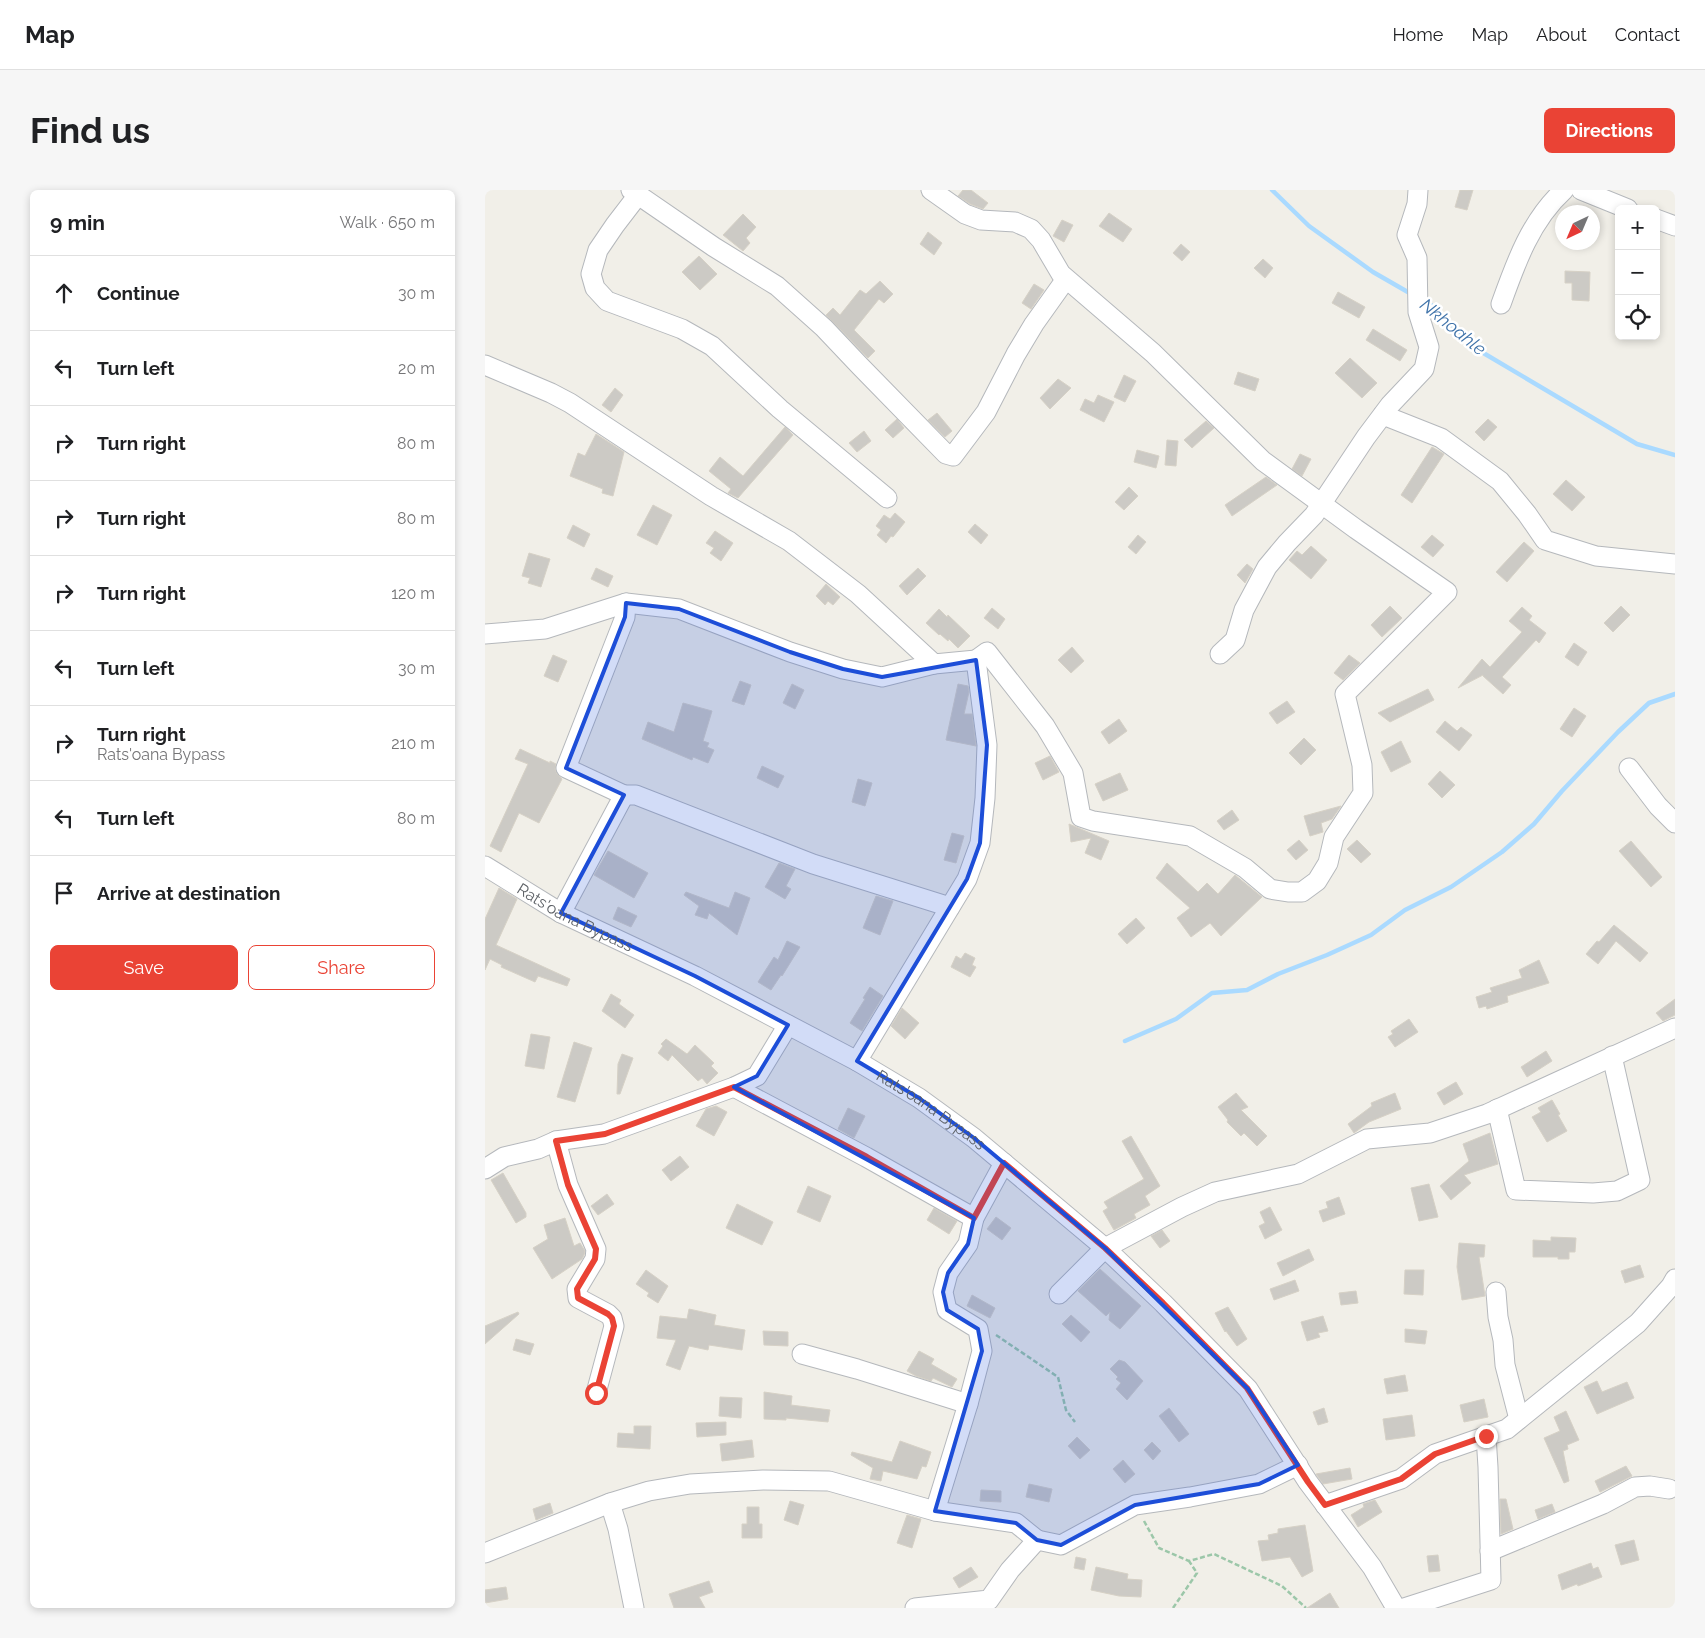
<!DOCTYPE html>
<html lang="en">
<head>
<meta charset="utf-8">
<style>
  :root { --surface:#fff; --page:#f6f6f6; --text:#202124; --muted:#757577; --line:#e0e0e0; --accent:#ea4335 }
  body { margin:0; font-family:Raleway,sans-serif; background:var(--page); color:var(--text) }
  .controls { position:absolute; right:15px; top:15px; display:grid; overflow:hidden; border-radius:8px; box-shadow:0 2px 8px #0003 }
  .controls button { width:45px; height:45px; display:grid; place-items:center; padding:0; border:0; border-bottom:1px solid var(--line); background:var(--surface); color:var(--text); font:25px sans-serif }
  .compass { position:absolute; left:1070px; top:15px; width:45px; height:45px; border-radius:50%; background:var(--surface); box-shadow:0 2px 8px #0003; rotate:224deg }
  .stop { position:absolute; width:15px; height:15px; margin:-11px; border:4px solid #ea4335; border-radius:50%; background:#fff }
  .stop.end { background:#ea4335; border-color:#fff; box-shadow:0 1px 5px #0008 }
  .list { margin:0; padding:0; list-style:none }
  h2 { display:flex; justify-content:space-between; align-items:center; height:65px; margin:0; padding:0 20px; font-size:21px }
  h2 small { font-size:16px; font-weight:400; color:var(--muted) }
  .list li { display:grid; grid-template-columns:32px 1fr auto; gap:15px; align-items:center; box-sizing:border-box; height:75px; padding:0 20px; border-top:1px solid var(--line) }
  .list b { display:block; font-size:19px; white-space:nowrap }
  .list p { margin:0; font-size:16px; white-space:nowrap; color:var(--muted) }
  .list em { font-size:16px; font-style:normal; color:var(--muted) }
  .actions { display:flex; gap:10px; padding:15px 20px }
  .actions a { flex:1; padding:11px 0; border:1px solid var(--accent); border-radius:8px; text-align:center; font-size:18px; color:var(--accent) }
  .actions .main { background:var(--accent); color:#fff }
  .icon { flex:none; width:28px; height:28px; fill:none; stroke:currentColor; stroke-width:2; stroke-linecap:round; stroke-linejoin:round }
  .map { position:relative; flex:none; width:1190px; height:1418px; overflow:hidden; border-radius:8px }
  header { display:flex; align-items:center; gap:30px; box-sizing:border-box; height:70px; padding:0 25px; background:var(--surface); border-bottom:1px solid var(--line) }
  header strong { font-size:24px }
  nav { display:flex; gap:28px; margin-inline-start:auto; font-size:18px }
  .intro { display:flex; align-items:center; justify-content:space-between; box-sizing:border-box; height:120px; padding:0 30px }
  h1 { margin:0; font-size:35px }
  .button { padding:12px 22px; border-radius:8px; background:var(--accent); color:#fff; font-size:18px; font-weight:700 }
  main { display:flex; gap:30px; padding:0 30px }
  aside { flex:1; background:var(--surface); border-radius:8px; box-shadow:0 2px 8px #0003 }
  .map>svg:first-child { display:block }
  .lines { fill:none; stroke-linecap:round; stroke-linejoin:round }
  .stream { stroke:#aadaff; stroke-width:4.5 }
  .building { fill:#cccac5; stroke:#d6d1c6 }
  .minor-casing { stroke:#b5b8bc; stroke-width:21 }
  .path { stroke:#9cc7a9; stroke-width:2.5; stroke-dasharray:5 2.5; stroke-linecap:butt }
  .minor { stroke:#fff; stroke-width:19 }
  .route { stroke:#ea4335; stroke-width:6 }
  .marked { fill:#1d4ed8; fill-opacity:0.2; stroke:#1d4ed8; stroke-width:4; stroke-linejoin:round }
  .labels { text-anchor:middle; stroke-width:5; stroke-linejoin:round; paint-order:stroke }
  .street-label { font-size:16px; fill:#5f6368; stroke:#fff }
  .water-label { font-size:18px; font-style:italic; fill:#4174aa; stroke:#fff }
</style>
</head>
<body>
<header>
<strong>Map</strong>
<nav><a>Home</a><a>Map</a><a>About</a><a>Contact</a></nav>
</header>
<div class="intro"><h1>Find us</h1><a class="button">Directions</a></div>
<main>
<aside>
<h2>9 min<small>Walk · 650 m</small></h2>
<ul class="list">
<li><svg class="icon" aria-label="ahead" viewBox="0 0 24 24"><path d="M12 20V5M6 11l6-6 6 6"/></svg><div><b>Continue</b></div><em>30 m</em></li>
<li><svg class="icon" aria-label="left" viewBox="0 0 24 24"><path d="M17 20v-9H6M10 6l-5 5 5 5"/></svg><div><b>Turn left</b></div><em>20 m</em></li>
<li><svg class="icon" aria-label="right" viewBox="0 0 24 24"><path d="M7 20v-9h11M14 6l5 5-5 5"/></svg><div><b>Turn right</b></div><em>80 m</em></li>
<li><svg class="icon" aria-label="right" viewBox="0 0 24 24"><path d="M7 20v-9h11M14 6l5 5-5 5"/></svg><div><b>Turn right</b></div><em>80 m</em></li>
<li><svg class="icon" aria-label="right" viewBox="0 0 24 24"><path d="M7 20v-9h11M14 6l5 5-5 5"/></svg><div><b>Turn right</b></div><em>120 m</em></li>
<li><svg class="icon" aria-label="left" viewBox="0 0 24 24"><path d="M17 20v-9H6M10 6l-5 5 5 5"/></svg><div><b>Turn left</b></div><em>30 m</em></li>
<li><svg class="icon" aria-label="right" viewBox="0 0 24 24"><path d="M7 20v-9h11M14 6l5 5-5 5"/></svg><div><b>Turn right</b><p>Rats'oana Bypass</p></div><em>210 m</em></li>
<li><svg class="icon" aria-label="left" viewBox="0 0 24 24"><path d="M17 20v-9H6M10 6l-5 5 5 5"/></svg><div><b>Turn left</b></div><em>80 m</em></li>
<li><svg class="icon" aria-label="arrive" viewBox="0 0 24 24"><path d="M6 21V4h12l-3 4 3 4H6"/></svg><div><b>Arrive at destination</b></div></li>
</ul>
<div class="actions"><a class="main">Save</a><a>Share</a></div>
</aside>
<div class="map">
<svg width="1190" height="1418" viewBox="0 0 1190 1418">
  <rect width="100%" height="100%" fill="#f1efe8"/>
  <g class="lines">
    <path class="stream" d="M787,0L824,36L888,82L928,105
      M939,111L946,115L995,161L1152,254L1190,265
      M640,851L691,829L727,803L762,800L793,784L842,765L886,745L920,720L966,697L1017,662L1049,634L1077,601L1133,542L1164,513L1190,504"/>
  </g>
  <path class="building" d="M478,0H486L503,13L498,19L485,14L473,6Z
    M975,0H988L982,20L970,17Z
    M624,23L647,39L638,52L614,36Z
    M258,24L271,37L261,48L265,53L258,61L238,45Z
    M577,30L588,35L579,52L568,46Z
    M443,42L457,53L449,65L435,54Z
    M696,54L705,62L697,71L688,63Z
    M214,66L232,84L215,100L197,82Z
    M778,69L788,78L780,88L769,78Z
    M1080,81L1105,82L1104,111L1087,110V93H1080Z
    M395,91L408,104L399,113L394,109L369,140L390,161L383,168L341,125L348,118L355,125L375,100L381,104Z
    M549,94L559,100L546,119L537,113Z
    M853,102L880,117L874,128L847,113Z
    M888,139L922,160L915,171L881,150Z
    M865,168L892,193L877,208L850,183Z
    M753,182L774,189L770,201L749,194Z
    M639,185L651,191L640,212L629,207Z
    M573,189L586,198L565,219L555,208Z
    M130,198L138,205L126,222L117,215Z
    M613,205L629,212L619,232L595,220L600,209L609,213Z
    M452,223L467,241L460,247L443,230Z
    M412,229L419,238L408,248L400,240Z
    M1003,229L1012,237L999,251L990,242Z
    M721,231L729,238L707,258L699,250Z
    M300,237L308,245L253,308L243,303L246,299L224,281L235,267L258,286Z
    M379,241L386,251L372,262L364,253Z
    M111,244L139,262L128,306L117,303L118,299L85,286L93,263L100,266Z
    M682,250L693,251L691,276L680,275Z
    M947,257L959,264L927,313L916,305Z
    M652,260L674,266L671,278L649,272Z
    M815,264L826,269L817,286L807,279Z
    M781,287L792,295L747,326L740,315Z
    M1081,290L1100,307L1087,321L1068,304Z
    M644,297L653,306L639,320L630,312Z
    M168,315L187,325L172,355L152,345Z
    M410,323L420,332L408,347L406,346L401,353L392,345L396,340L391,336L399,325L405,329Z
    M490,334L503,345L496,354L483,342Z
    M88,335L105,344L99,357L82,348Z
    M230,341L248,353L236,371L225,363L229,358L221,353Z
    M653,345L661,352L651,364L643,357Z
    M947,345L959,355L948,367L936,357Z
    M1039,352L1049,361L1022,392L1011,382Z
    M826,356L842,370L826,389L804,370L812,361L817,365Z
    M44,363L65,369L56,397L43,393L45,388L37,386Z
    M762,374L768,379L760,393L752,385Z
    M111,378L128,386L123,397L106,389Z
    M433,378L441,386L422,405L414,396Z
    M341,394L355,407L348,415L343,411L340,415L331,406Z
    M905,416L917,428L897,447L886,435Z
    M1136,416L1145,425L1128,442L1119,433Z
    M1037,417L1047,426L1044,430L1061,443L1054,453L1051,450L1017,487L1026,495L1018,504L998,486V485L973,498L997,469L1005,477L1037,442L1024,431Z
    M507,418L520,429L513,439L499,428Z
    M454,419L462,427L463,425L485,446L473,458L464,449L463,451L455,444L454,445L441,433Z
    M1089,453L1102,462L1093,476L1080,467Z
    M587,457L599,471L586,483L573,470Z
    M68,465L82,471L73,492L59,486Z
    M864,465L875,473L858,490L849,483Z
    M255,491L266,495L259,515L247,511Z
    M307,494L319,500L310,519L298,513Z
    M473,494L483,496L484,502L479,524H487L491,556L461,550Z
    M943,499L949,510L905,532L893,523Z
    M802,511L810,522L792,534L784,523Z
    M198,513L227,521L218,551L224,553L222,557L229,560L223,573L208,567L207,570L157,549L163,532L189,542Z
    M1089,518L1101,526L1087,547L1075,539Z
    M634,529L642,541L624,554L616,542Z
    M960,531L972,541L976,537L987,545L974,561L951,542Z
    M819,548L831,560L816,575L804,563Z
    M916,551L926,572L906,582L896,562Z
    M35,559L65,573V571L71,574L70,579L72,584L77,589L54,633L34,623L16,662L5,656L43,574L30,569Z
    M565,566L574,582L558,590L550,573Z
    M277,576L299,586L293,598L272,588Z
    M955,581L970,595L957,608L943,594Z
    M635,583L643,600L618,611L610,594Z
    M373,589L387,593L380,616L367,612Z
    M856,616L847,629L836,633L838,642L825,646L819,626Z
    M747,620L754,630L739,640L732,631Z
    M584,634L624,651L616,670L600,663L606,648L586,652Z
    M467,643L479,646L471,673L459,670Z
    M814,650L823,660L811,670L802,660Z
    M872,650L886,664L876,673L862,659Z
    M1146,651L1177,687L1166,697L1134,661Z
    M123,661L163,683L149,708L109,685Z
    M294,673L310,679L301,696L306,699L300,709L280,697Z
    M682,673L713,702L722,693L733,704L750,685L777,707L736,746L725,733L706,747L692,728L705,718L671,688Z
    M14,698L32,709L11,755L85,789L82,796L53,786L50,792L16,777L17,775L5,769L0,780V729Z
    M201,702L244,718L250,702L265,708L252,745L224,723L222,729L210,725L214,716L199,705Z
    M391,706L408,711L395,745L378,738Z
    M133,717L152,726L146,737L128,729Z
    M651,728L660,738L642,754L633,744Z
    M1129,735L1163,763L1155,772L1131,751L1113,774L1101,764L1112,751L1114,752Z
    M302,751L315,757L297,786L296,785L286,800L273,792L289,767L293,770Z
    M480,763L490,768L487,775L491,777L485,787L466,777L471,766L476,769Z
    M1054,770L1064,793L1022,806L1023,812L1002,819L1001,816L994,818L991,807L1007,802L1005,798L1037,788L1034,780Z
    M385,797L398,806L377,841L365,833L380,809L378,808Z
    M126,804L136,810L134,814L149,825L140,838L117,821Z
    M1190,809V825L1178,831L1171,823Z
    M417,818L434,833L420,849L406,836Z
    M924,829L933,842L910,857L903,847L908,844L906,841Z
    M46,844L65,847L59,879L40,876Z
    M181,849L202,864L210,855L229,873L226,876L233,883L222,894L217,888L213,891L187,865L183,871L173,863L178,856L176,854Z
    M89,852L107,858L90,912L72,907Z
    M1061,861L1067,871L1042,887L1036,877Z
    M137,864L148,868L135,904H132L133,874Z
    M971,892L978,904L959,915L952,903Z
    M751,903L763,917L756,920L782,946L772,956L759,943L756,946L742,932L743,930L733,917Z
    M910,903L916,919L884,932L869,943L863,934L887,916L886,913Z
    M1067,910L1075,924L1073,925L1082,941L1062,952L1047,927L1056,922L1053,918Z
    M231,916L242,922L229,946L211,936L221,919Z
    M363,918L380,926L369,948L353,939Z
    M1005,943L1013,974L979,985L986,993L966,1010L955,996L984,971L978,954Z
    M646,946L675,996L660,1006L665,1015L649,1024L651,1028L629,1040L618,1021L623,1018L619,1012L659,989L637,951Z
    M195,966L204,977L186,991L177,980Z
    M18,983L41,1023V1027L31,1033L6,990Z
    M944,994L953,1027L934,1031L926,998Z
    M323,996L346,1006L335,1032L312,1022Z
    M122,1004L129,1014L113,1025L106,1016Z
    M854,1007L860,1024L838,1032L834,1021L843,1018L841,1012Z
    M252,1014L288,1032L277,1055L241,1038Z
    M785,1017L797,1040L780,1049L774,1036L780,1033L775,1022Z
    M449,1018L472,1031L464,1044L442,1030Z
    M511,1027L526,1038L517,1050L502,1039Z
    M80,1028L89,1056L95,1053L100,1061L99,1065L97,1069L67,1089L48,1058L63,1049L59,1035Z
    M677,1040L685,1051L675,1058L666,1046Z
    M1066,1047L1091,1048L1090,1062H1084V1069H1073V1067H1048V1050L1066,1051Z
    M974,1053L1000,1055L999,1067H994L1000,1106L977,1110L972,1077Z
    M824,1059L829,1070L798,1086L792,1073Z
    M1155,1075L1159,1087L1140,1093L1136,1081Z
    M615,1079L656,1116L635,1139L624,1130L625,1122L621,1126L593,1101Z
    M161,1080L183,1096L173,1113L162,1106L164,1103L151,1094Z
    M920,1080H939L938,1105L919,1104Z
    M810,1090L814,1101L789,1110L785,1099Z
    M871,1101L873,1113L856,1115L854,1103Z
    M487,1105L510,1118L505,1128L482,1116Z
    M743,1117L762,1149L752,1156L741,1141L740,1142L730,1123Z
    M204,1119L231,1125L229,1135L260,1140L257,1160L224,1155L223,1160L204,1156L195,1180L181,1175L191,1150L172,1148L175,1126L202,1129Z
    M33,1122L34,1124L0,1154V1136Z
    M586,1125L605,1142L596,1152L577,1134Z
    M838,1126L843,1141L833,1143L835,1147L822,1151L816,1132Z
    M920,1139L942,1141L940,1154L920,1152Z
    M278,1141L303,1142V1156L279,1155Z
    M31,1149L49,1154L45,1165L28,1160Z
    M434,1161L449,1169L446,1174L472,1189L467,1197L448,1188L446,1191L431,1186L422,1181Z
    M634,1170L640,1172L658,1191L642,1210L631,1199L636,1193L631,1189L633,1187L625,1179Z
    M920,1185L923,1201L902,1204L899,1189Z
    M1112,1191L1117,1202L1142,1192L1149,1208L1112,1224L1099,1197Z
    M279,1202L307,1206L306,1215L345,1220L343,1232L301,1228V1230L279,1229Z
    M235,1207L257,1208L256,1228L234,1226Z
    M999,1209L1003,1227L979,1232L975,1215Z
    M684,1218L704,1244L694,1252L674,1226Z
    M839,1218L843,1232L833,1235L828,1222Z
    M1081,1221L1094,1250L1082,1255L1083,1259L1078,1261L1084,1291L1079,1293L1059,1248L1075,1241L1069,1227Z
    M927,1225L930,1246L901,1250L898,1229Z
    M241,1232V1245L212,1247L211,1233Z
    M149,1236H166L165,1259L132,1257L133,1243L149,1244Z
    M592,1247L605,1260L595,1269L583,1256Z
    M267,1250L269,1267L237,1271L235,1254Z
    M415,1251L446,1262L441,1277L437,1276L432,1289L398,1281L396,1291L385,1289L388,1278L366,1265L367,1262L407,1272Z
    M667,1252L676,1261L668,1270L659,1260Z
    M638,1270L650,1284L640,1293L628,1279Z
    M1141,1276L1147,1286L1115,1302L1110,1291Z
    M865,1278L867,1289L838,1294L831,1284Z
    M544,1294L567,1299L564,1312L541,1307Z
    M496,1300L516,1301V1312L495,1311Z
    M1015,1309H1021L1028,1339L1016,1344Z
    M890,1310L897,1322L873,1337L866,1325L879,1317L878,1314Z
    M305,1311L319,1315L313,1335L299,1330Z
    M65,1313L68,1323L51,1330L48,1319Z
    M1067,1314L1070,1322L1053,1329L1050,1320Z
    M262,1317H274V1334H277V1348H257V1334H262Z
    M422,1325L436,1329L427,1358L412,1353Z
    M820,1335L828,1381L817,1387L805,1367L777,1371L773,1351L784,1350L783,1345L793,1343V1339Z
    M1149,1350L1154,1370L1136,1375L1130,1355Z
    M953,1365L955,1381L944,1382L942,1366Z
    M591,1367L601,1369L599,1380L589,1378Z
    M1106,1373L1108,1379L1113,1377L1117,1387L1093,1396L1092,1394L1077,1400L1073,1385Z
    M486,1377L493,1387L474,1398L468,1388Z
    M611,1377L643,1384L642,1389L657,1390L656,1407L634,1406L606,1400Z
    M224,1391L228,1402L214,1407L220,1418H189L184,1404Z
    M21,1397L23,1409L0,1413V1400Z
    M845,1403L854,1418H822Z"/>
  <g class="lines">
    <defs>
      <g id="minor">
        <path d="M146,0L229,57L292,96L339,138L375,176L461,264L468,266L501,222L531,164L549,134L581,89"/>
        <path d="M446,0L480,24L496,30L530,32L546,39L556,50L576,84L668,163L778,271L871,339L962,402L860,504L877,575L878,603L849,647L843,673L832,691L817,702H803L785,699L760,678L705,646L608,631L596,627L588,583L560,536L502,462L491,470"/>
        <path d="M1096,0L1143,19"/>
        <path d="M153,5L130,35L113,60L106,84L110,98L122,111L197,139L227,156L295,219L402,308"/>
        <path d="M1171,29L1190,36"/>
        <path d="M1016,114C1031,72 1046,30 1079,0"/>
        <path d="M0,175L66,203L85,213L226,306L304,351L373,404L449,474L491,470L502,555L500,608L495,653L482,689L372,871"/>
        <path d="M898,225L956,248L1015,291L1042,324L1060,350L1111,366L1190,374"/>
        <path d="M0,444L60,439L141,413L194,419L305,462L358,479L397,487L449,474"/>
        <path d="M735,464L750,450L759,420L782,377L802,353L829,325L881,247L905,215L939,179L944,157L933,122L932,68L922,45L932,14L933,0"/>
        <path d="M1144,578L1173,616L1190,633"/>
        <path d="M139,605H151L328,674L465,717"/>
        <path id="s1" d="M0,676L76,723L210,786L372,871L434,908L489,948L620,1058L678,1113L763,1199L823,1292L887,1377L911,1418"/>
        <path d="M76,723L139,605L81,578L140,427L141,413"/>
        <path d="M249,897L381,967L489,1028"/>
        <path d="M1012,919L1031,1000L1108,1003L1132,1001L1155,990L1127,866"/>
        <path d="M71,951L83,995L111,1059L110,1069L92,1099L93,1108L123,1124L127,1128L129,1136L111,1203"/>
        <path d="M0,979L19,967L53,959L71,951L119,944L249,897L272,886L303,835"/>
        <path d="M1011,1102L1013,1127L1018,1150L1020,1175L1034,1229"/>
        <path d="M574,1104L620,1058L697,1017L730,1002L813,984L882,949L945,943L1002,924L1190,838"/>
        <path d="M317,1164L372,1179L483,1214"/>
        <path d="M125,1313L133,1339L149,1418"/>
        <path d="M840,1315L916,1289L950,1264L1022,1239L1153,1133L1186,1096L1190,1089"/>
        <path d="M450,1321L483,1214L497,1161L493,1139L462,1120L458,1102L463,1083L483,1054L489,1028L519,973"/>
        <path d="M1005,1361L1118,1314L1150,1297L1165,1296L1184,1299"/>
        <path d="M0,1363L125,1313L164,1301L205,1294L278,1290L344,1291L450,1321L531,1333L552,1350"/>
        <path d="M430,1418L504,1410L525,1380L552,1350L576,1355L650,1315L705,1307L774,1294L813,1275"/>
        <path d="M919,1418L1006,1390L1003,1277L1001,1246"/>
      </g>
    </defs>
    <use href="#minor" class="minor-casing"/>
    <path class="path" d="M511,1145L573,1187L581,1220L590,1232
      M659,1331L674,1358L704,1371L729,1364L797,1396L821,1418
      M688,1418L712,1383L704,1371"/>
    <use href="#minor" class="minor"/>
  </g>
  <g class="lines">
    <path class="route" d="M111,1203L129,1136L127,1128L123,1124L93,1108L92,1099L110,1069L111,1059L83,995L71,951L120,944L249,897L382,967L489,1028L519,973L620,1058L678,1113L762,1198L823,1292L840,1315L916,1289L950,1264L1001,1246"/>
  </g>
  <path class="marked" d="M141,413L194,419L305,462L358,479L397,487L491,470L502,555L495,653L482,689L372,871L434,908L489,948L620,1058L763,1199L813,1275L774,1294L650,1315L576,1355L552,1350L531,1333L450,1321L497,1161L493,1139L462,1120L458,1102L463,1083L483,1054L489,1028L249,897L272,886L303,835L210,786L76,723L139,605L81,578L140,427Z"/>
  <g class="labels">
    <g class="street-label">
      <text dy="6" stroke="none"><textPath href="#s1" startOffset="104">Rats'oana Bypass</textPath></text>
      <text dy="6" stroke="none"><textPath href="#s1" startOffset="509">Rats'oana Bypass</textPath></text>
    </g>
    <g class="water-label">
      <text transform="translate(968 137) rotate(39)" y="6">Nkhoahle</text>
    </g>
  </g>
</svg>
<div class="controls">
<button>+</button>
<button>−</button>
<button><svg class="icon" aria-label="locate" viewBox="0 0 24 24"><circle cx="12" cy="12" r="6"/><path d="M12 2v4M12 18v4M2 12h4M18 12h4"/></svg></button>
</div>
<svg class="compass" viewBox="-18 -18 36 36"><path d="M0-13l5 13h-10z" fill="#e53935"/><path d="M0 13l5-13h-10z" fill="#757577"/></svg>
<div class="stop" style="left:111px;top:1203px"></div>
<div class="stop end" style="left:1001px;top:1246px"></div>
</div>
</main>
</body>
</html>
